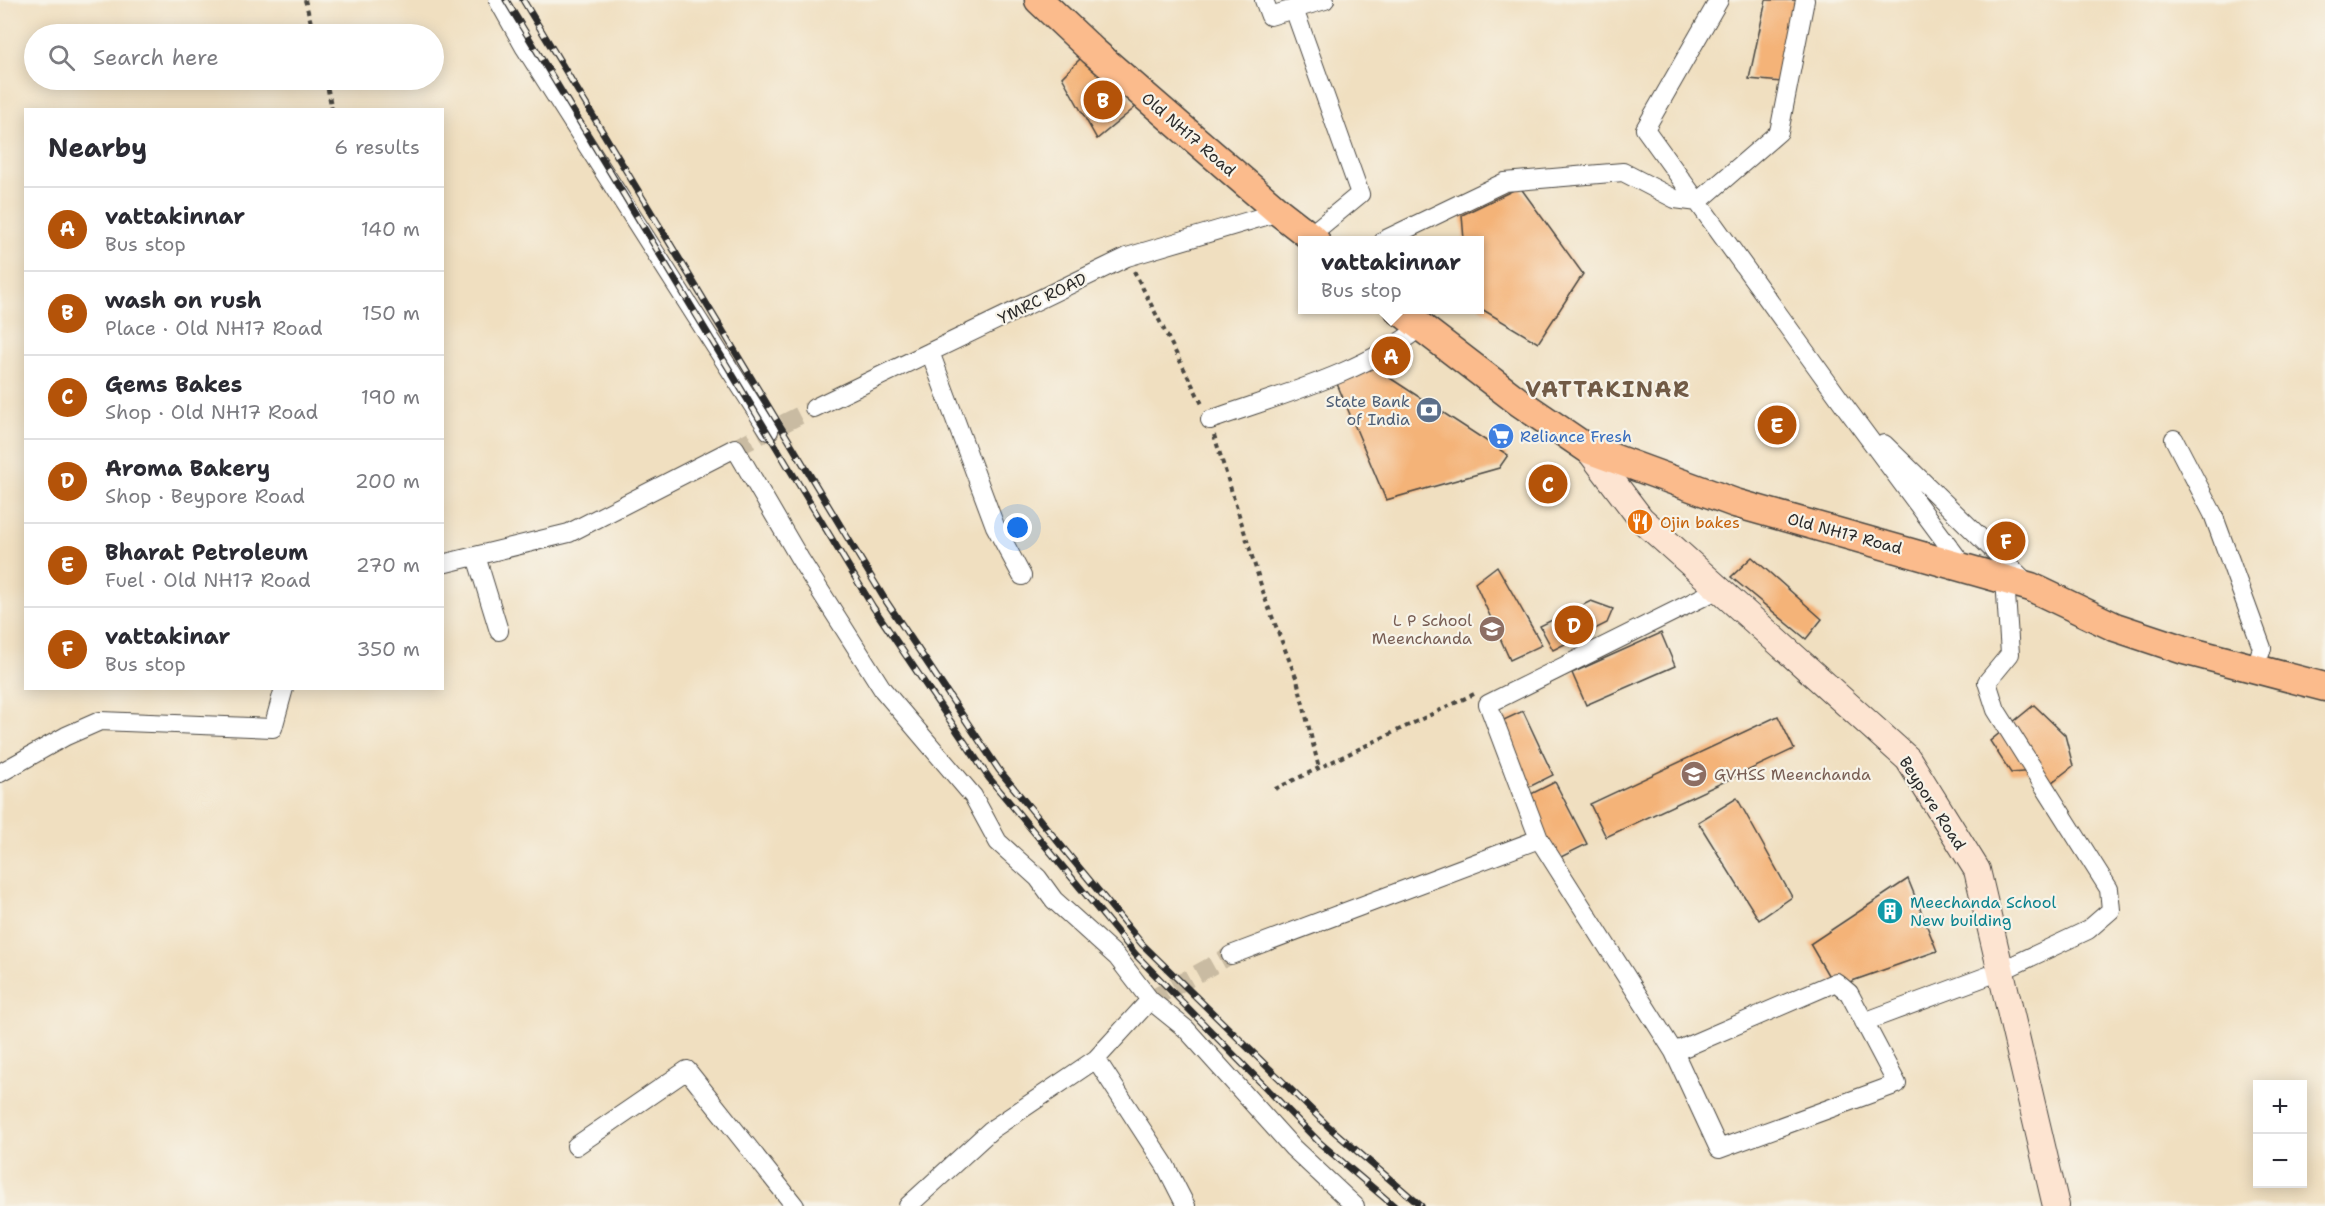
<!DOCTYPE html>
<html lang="en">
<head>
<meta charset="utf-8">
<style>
  :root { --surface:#fff; --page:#f7f7f7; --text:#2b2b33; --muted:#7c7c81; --line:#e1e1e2; --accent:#b45309 }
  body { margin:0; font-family:"Shantell Sans",sans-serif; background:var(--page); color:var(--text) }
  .controls { position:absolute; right:18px; bottom:18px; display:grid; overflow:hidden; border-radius:0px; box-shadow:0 3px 15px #0003 }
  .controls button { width:54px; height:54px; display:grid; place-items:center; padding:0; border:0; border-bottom:2px solid var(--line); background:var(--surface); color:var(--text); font:30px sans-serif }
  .you { position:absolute; left:1018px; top:528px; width:21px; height:21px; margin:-15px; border:4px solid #fff; border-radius:50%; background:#1a73e8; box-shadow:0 0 0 9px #1a73e833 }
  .badge { display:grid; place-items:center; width:39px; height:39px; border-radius:50%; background:var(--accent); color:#fff; font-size:20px; font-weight:700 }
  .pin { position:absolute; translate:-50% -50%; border:3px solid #fff; box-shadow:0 2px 6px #0006 }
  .popup { position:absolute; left:1298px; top:236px; width:186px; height:78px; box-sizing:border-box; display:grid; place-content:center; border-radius:0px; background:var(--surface); filter:drop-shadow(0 2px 4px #0005); font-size:20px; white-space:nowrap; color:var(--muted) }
  .popup b { font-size:22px; color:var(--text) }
  .popup::after { content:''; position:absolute; left:50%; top:100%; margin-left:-12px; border:12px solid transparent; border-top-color:var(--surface) }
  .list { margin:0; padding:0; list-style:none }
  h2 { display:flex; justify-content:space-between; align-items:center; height:78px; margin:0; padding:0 24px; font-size:26px }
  h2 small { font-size:20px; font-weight:400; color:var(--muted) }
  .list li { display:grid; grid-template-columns:39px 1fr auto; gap:18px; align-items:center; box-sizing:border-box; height:84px; padding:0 24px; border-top:2px solid var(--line) }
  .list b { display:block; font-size:22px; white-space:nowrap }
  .list p { margin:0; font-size:20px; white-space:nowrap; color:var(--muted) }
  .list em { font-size:20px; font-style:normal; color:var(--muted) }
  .icon { flex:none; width:33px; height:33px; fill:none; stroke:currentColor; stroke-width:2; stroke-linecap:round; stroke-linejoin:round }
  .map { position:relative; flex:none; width:2325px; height:1206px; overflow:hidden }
  .search { position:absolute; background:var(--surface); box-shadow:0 3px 15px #0003; left:24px; top:24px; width:420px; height:66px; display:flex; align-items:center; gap:15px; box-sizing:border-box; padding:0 21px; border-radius:33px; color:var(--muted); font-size:22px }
  .panel { position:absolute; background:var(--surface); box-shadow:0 3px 15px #0003; left:24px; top:108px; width:420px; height:582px; border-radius:0px }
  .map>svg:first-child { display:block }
  .building { fill:#f4b378 }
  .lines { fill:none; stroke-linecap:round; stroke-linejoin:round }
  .street-tunnel { stroke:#c9bba2; stroke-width:18; stroke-dasharray:18 9; stroke-linecap:butt }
  .street-casing { stroke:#494641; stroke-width:20 }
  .secondary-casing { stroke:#494641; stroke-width:28 }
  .primary-casing { stroke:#494641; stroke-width:31 }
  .path { stroke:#494641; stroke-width:4; stroke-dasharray:4.5 4.5; stroke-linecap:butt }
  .street { stroke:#fff; stroke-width:18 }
  .secondary { stroke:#fde4d1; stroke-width:26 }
  .primary { stroke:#fbbb8c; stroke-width:28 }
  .rail-casing { stroke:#2b2b2b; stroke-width:7 }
  .rail { stroke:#f7f3e8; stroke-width:4.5; stroke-dasharray:14; stroke-linecap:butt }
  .labels { text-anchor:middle; stroke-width:4.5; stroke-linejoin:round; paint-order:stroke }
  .street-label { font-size:16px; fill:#2b2b2b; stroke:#f7f3e8 }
  .service-label { font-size:16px; fill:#4e5e75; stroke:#f7f3e8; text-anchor:end }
  .shop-label { font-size:16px; fill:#366cbe; stroke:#f7f3e8; text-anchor:start }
  .food-label { font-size:16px; fill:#c56008; stroke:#f7f3e8; text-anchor:start }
  .education-label { font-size:16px; fill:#785e54; stroke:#f7f3e8; text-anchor:end }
  .culture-label { font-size:16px; fill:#0d838f; stroke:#f7f3e8; text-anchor:start }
  .district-label { font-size:22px; font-weight:bold; letter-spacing:1.5px; fill:#715b46; stroke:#f7f3e8 }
</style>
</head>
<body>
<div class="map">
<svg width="2325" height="1206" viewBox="0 0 2325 1206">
  <rect width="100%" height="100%" fill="#f7f3e8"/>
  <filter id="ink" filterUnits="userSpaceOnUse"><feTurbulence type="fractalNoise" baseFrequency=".0167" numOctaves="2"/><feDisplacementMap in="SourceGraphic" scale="12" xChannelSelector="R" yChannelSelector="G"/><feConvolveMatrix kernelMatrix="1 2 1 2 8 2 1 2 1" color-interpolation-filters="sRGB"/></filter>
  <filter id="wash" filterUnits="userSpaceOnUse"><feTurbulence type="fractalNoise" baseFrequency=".008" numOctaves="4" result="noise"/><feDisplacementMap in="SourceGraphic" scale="24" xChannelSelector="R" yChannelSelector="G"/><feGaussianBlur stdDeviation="1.35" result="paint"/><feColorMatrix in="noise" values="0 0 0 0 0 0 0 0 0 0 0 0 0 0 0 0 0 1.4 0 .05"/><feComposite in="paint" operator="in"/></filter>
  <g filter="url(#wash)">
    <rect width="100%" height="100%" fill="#f0dfc0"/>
    <g id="blocks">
      <path class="building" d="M1766,0H1797L1782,82L1749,79Z
        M1085,54L1137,106L1097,139L1062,77Z
        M1520,187L1583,274L1538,343L1480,308V240H1464L1462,215Z
        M1370,365L1508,455L1499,468L1386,500L1335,379Z
        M1752,557L1822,619L1806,639L1731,577Z
        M1497,566L1542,645L1510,660L1475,583Z
        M1591,601L1613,609L1607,623L1553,650L1540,626Z
        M1661,633L1675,666L1586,705L1572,673Z
        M2034,705L2065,735L2073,766L2043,789L2034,771L2011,773L1990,741Z
        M1523,711L1553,775L1523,790L1493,725Z
        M1778,716L1794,749L1606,837L1590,804Z
        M1555,782L1587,844L1557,859L1525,797Z
        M1737,798L1792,897L1759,920L1698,822Z
        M1908,879L1937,951L1835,987L1810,944Z"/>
    </g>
  </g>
  <g filter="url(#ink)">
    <use href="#blocks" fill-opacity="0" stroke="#494641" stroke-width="1.5"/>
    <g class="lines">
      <path class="street-tunnel" d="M735,448L814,408
        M1150,1000L1231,955"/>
      <defs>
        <path id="street" d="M498,0L525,48L769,431
          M1264,0L1270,16L1325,0
          M1719,0L1645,129L1844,405L1965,568
          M1294,9L1360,194L1309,236
          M1384,240L1505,182L1623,172L1675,199L1698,202L1779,132L1805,0
          M930,352L995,526L1022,576
          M814,408L1127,257L1279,212
          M1210,420C1277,396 1365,373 1420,327
          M2174,439L2213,514L2262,648L2255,669
          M1884,444L2026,582
          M476,556L499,631
          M442,564L569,533L735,448L800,559L883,690L973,796L998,842L1038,878L1054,900L1117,957L1150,1000L1186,1029L1293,1148L1355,1206
          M0,773L66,736L100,721L273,728L284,688
          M1539,839L1674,1052L1719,1149L1897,1084L1849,993L1836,982L1674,1052
          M1231,955L1539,839L1488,704L1719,589
          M1864,1022L2001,971L2088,930L2111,910L2109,889L1996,710L1987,682L2010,654L2005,579
          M1096,1059L1165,1165L1186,1206
          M576,1146L687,1070L795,1206
          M908,1206L991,1130L1096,1059L1150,1000"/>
        <path id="secondary" d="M1588,449L1641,519L1908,759L1977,870L2056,1206"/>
        <path id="primary" d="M1039,0L1093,51L1279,212L1315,240
          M1399,310L1519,402L1588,449L1735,503L2031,587L2115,627L2184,650L2325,687"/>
      </defs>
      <use href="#street" class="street-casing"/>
      <use href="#secondary" class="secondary-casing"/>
      <use href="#primary" class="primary-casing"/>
      <path class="path" d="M305,0L314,34
        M326,80L332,110
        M1134,271L1203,406
        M1214,435L1266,601L1297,680L1319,768
        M1275,789L1474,694"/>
      <use href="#street" class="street"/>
      <use href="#secondary" class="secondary"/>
      <use href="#primary" class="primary"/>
      <defs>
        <path id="rail" d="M506,0L873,607L989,778L1136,955L1320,1143L1394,1206
          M523,0L884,598L999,770L1142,944L1329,1127L1421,1206"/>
      </defs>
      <use href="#rail" class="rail-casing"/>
      <use href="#rail" class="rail"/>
    </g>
  </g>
  <defs>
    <symbol id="bank-disc" viewBox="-11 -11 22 22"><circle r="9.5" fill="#5c6f8a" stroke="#f7f3e8"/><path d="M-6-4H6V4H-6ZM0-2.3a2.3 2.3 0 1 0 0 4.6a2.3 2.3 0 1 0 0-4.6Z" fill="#fff"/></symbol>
    <symbol id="supermarket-disc" viewBox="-11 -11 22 22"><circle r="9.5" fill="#3f7fe0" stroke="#f7f3e8"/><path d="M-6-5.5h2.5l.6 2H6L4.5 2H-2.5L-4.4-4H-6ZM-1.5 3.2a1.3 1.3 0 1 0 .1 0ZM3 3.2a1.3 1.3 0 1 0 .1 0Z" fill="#fff"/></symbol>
    <symbol id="restaurant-disc" viewBox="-11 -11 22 22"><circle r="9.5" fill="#e8710a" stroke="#f7f3e8"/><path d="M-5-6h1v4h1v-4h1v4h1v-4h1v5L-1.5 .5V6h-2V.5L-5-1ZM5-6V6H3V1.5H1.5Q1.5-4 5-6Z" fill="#fff"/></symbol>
    <symbol id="school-disc" viewBox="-11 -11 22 22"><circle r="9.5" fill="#8d6e63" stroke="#f7f3e8"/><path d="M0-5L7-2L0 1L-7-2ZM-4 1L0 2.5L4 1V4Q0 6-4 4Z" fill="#fff"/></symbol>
    <symbol id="building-disc" viewBox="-11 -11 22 22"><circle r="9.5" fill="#0f9aa8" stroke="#f7f3e8"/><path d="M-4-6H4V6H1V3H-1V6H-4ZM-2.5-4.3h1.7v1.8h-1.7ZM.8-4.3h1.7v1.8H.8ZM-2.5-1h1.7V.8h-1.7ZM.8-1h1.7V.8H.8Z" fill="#fff"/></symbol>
  </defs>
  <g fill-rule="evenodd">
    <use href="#bank-disc" x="1414" y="395" width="30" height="30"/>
    <use href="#supermarket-disc" x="1486" y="421" width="30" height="30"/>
    <use href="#restaurant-disc" x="1625" y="507" width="30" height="30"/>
    <use href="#school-disc" x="1477" y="614" width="30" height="30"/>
    <use href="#school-disc" x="1679" y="759" width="30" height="30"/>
    <use href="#building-disc" x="1875" y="896" width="30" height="30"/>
  </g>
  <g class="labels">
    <g class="street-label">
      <text transform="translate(1189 134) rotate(41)" y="6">Old NH17 Road</text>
      <text transform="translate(1042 298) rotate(-26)" y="6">YMRC ROAD</text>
      <text transform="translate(1845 533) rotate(15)" y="6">Old NH17 Road</text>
      <text transform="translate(1933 803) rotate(57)" y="6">Beypore Road</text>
    </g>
    <g class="service-label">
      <text x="1410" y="407">State Bank<tspan x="1410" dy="18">of India</tspan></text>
    </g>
    <g class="shop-label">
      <text x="1520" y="442">Reliance Fresh</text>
    </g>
    <g class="food-label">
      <text x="1660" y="528">Ojin bakes</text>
    </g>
    <g class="education-label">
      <text x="1472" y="626">L P School<tspan x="1472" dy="18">Meenchanda</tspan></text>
      <text x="1714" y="780" text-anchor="start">GVHSS Meenchanda</text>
    </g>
    <g class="culture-label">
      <text x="1910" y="908">Meechanda School<tspan x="1910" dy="18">New building</tspan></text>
    </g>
    <g class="district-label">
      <text x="1608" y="397">VATTAKINAR</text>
    </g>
  </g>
</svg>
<div class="controls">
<button>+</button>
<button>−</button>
</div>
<div class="you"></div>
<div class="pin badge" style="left:1391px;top:356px">A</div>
<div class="popup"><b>vattakinnar</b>Bus stop</div>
<div class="pin badge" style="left:1103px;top:100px">B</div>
<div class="pin badge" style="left:1548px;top:484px">C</div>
<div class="pin badge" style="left:1574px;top:625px">D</div>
<div class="pin badge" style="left:1777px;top:425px">E</div>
<div class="pin badge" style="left:2006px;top:541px">F</div>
<div class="search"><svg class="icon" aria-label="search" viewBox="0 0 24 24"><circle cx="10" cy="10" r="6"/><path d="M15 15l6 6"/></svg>Search here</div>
<section class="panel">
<h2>Nearby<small>6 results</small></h2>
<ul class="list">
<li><span class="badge">A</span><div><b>vattakinnar</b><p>Bus stop</p></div><em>140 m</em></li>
<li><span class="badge">B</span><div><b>wash on rush</b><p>Place · Old NH17 Road</p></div><em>150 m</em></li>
<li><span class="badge">C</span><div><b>Gems Bakes</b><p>Shop · Old NH17 Road</p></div><em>190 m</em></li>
<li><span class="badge">D</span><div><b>Aroma Bakery</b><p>Shop · Beypore Road</p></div><em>200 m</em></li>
<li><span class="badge">E</span><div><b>Bharat Petroleum</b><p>Fuel · Old NH17 Road</p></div><em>270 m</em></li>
<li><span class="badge">F</span><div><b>vattakinar</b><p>Bus stop</p></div><em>350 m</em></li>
</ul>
</section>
</div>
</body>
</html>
